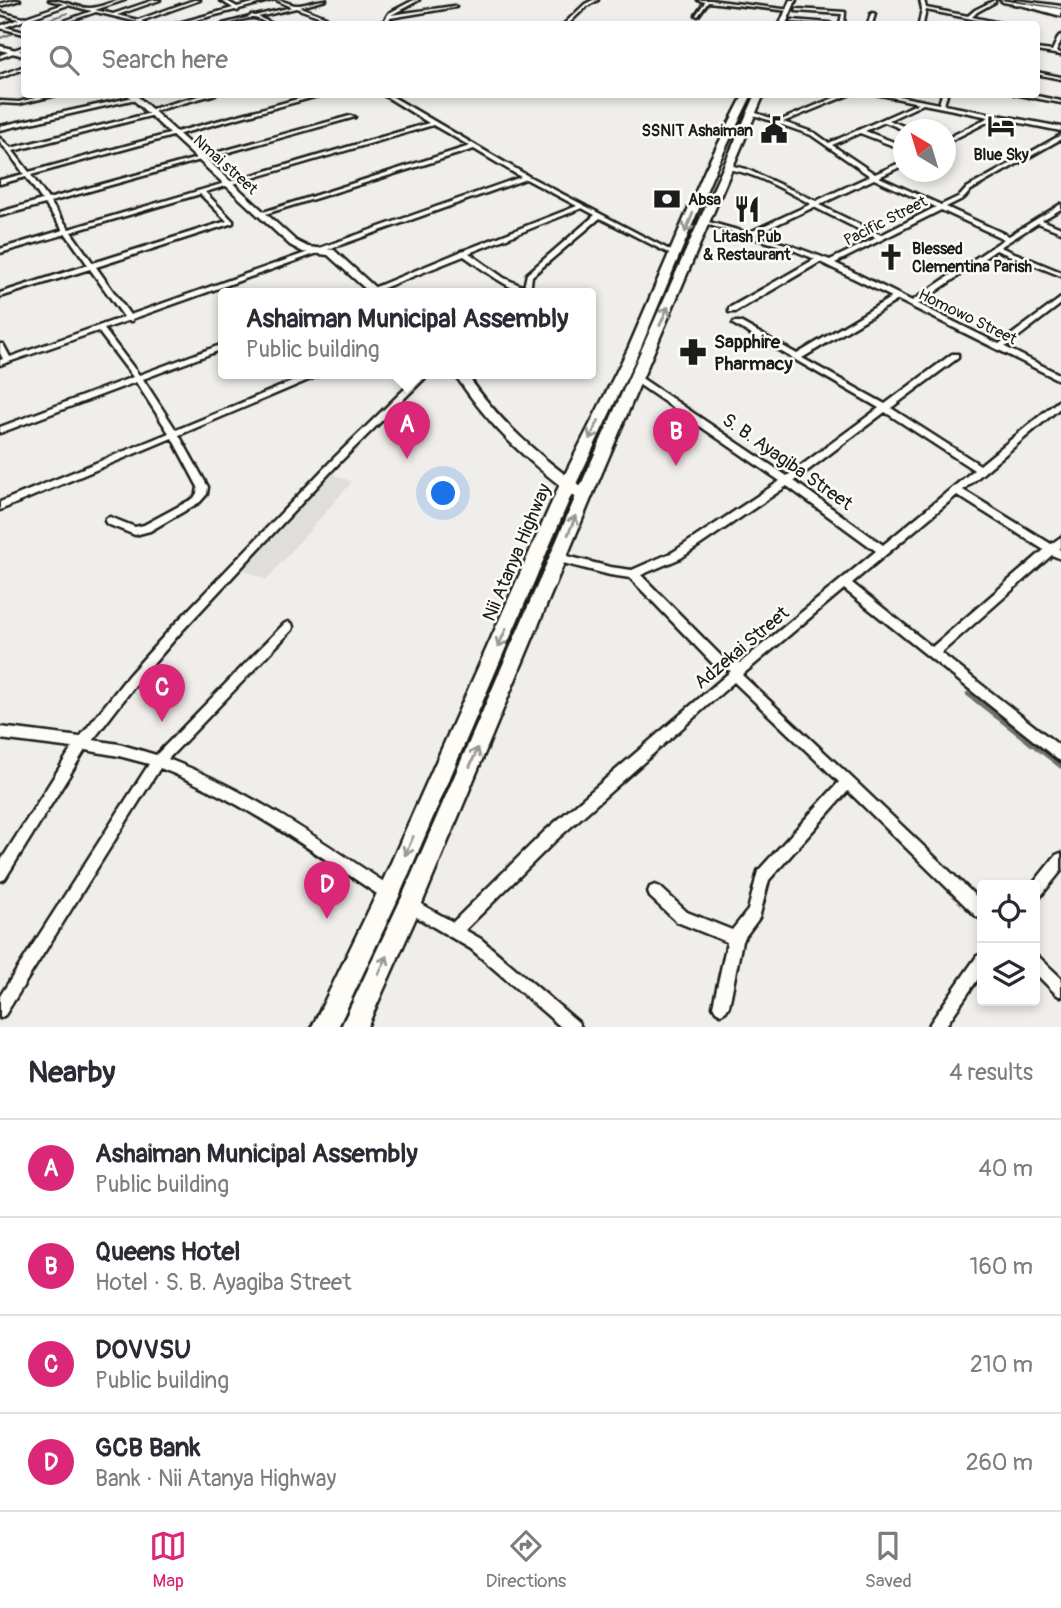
<!DOCTYPE html>
<html lang="en">
<head>
<meta charset="utf-8">
<style>
  :root { --surface:#fff; --page:#f2f2f3; --text:#2b2b33; --muted:#7c7c81; --line:#e1e1e2; --accent:#db2777 }
  body { margin:0; font-family:Pangolin,sans-serif; background:var(--page); color:var(--text) }
  .controls { position:absolute; right:21px; bottom:21px; display:grid; overflow:hidden; border-radius:7px; box-shadow:0 4px 10px #0003 }
  .controls button { width:63px; height:63px; display:grid; place-items:center; padding:0; border:0; border-bottom:2px solid var(--line); background:var(--surface); color:var(--text); font:35px sans-serif }
  .compass { position:absolute; left:893px; top:119px; width:63px; height:63px; border-radius:50%; background:var(--surface); box-shadow:0 4px 10px #0003; rotate:322deg }
  .you { position:absolute; left:444px; top:494px; width:24px; height:24px; margin:-18px; border:5px solid #fff; border-radius:50%; background:#1a73e8; box-shadow:0 0 0 10px #1a73e833 }
  .badge { display:grid; place-items:center; width:46px; height:46px; border-radius:50%; background:var(--accent); color:#fff; font-size:23px; font-weight:700 }
  .pin { position:absolute; translate:-50% -58px; filter:drop-shadow(0 2px 4px #0008) }
  .pin::after { content:''; position:absolute; top:37px; width:24px; height:21px; background:inherit; clip-path:polygon(0 0,100% 0,50% 100%) }
  .popup { position:absolute; left:218px; top:288px; width:378px; height:91px; box-sizing:border-box; display:grid; place-content:center; border-radius:7px; background:var(--surface); filter:drop-shadow(0 2px 5px #0005); font-size:23px; white-space:nowrap; color:var(--muted) }
  .popup b { font-size:26px; color:var(--text) }
  .popup::after { content:''; position:absolute; left:50%; top:100%; margin-left:-14px; border:14px solid transparent; border-top-color:var(--surface) }
  .list { margin:0; padding:0; list-style:none }
  h2 { display:flex; justify-content:space-between; align-items:center; height:91px; margin:0; padding:0 28px; font-size:30px }
  h2 small { font-size:23px; font-weight:400; color:var(--muted) }
  .list li { display:grid; grid-template-columns:46px 1fr auto; gap:21px; align-items:center; box-sizing:border-box; height:98px; padding:0 28px; border-top:2px solid var(--line) }
  .list b { display:block; font-size:26px; white-space:nowrap }
  .list p { margin:0; font-size:23px; white-space:nowrap; color:var(--muted) }
  .list em { font-size:23px; font-style:normal; color:var(--muted) }
  .icon { flex:none; width:38px; height:38px; fill:none; stroke:currentColor; stroke-width:2; stroke-linecap:round; stroke-linejoin:round }
  .map { position:relative; flex:none; width:1061px; height:1027px; overflow:hidden }
  .search { position:absolute; background:var(--surface); box-shadow:0 4px 10px #0003; left:21px; right:21px; top:21px; height:77px; display:flex; align-items:center; gap:18px; box-sizing:border-box; padding:0 24px; border-radius:7px; color:var(--muted); font-size:26px }
  .sheet { height:483px; background:var(--surface) }
  nav { display:flex; justify-content:space-around; align-items:center; box-sizing:border-box; height:98px; border-top:2px solid var(--line); background:var(--surface); font-size:19px; color:var(--muted) }
  nav a { display:grid; justify-items:center; gap:4px }
  nav .on { color:var(--accent) }
  .map>svg:first-child { display:block }
  .built { fill:#e0deda }
  .lines { fill:none; stroke-linecap:round; stroke-linejoin:round }
  .stream-far2 { stroke:#706f6d; stroke-width:2 }
  .stream-far1 { stroke:#706f6d; stroke-width:4.5 }
  .stream { stroke:#706f6d; stroke-width:5 }
  .street-casing { stroke:#1c1c1c; stroke-width:5 }
  .secondary-casing { stroke:#1c1c1c; stroke-width:5 }
  .primary-casing { stroke:#1c1c1c; stroke-width:5 }
  .highway-casing { stroke:#1c1c1c; stroke-width:5 }
  .street { fill:#fdfcf7; fill-rule:evenodd }
  .secondary { fill:#fdfcf7; fill-rule:evenodd }
  .primary { fill:#fdfcf7; fill-rule:evenodd }
  .highway { fill:#fdfcf7; fill-rule:evenodd }
  .oneway { stroke:#989794 }
  .labels { text-anchor:middle; stroke-width:5; stroke-linejoin:round; paint-order:stroke }
  .far-poi-label { font-size:16px; font-weight:bold; fill:#1c1c1c; stroke:#fdfcf7 }
  .far-street-label { font-size:16px; fill:#1c1c1c; stroke:#fdfcf7 }
  .poi-label { font-size:19px; font-weight:bold; fill:#1c1c1c; stroke:#fdfcf7; text-anchor:start }
  .street-label { font-size:19px; fill:#1c1c1c; stroke:#fdfcf7 }
</style>
</head>
<body>
<div class="map">
<svg width="1061" height="1027" viewBox="0 0 1061 1027">
  <rect width="100%" height="100%" fill="#f0eeea"/>
  <filter id="ink" filterUnits="userSpaceOnUse"><feTurbulence type="fractalNoise" baseFrequency=".0143" numOctaves="2"/><feDisplacementMap in="SourceGraphic" scale="14" xChannelSelector="R" yChannelSelector="G"/><feConvolveMatrix kernelMatrix="1 2 1 2 8 2 1 2 1" color-interpolation-filters="sRGB"/></filter>
  <g filter="url(#ink)">
    <path class="built" d="M328,472L352,482L266,580L240,568Z"/>
    <g class="lines">
      <path class="stream-far2" d="M35,24L68,13
        M0,38L17,32"/>
      <path class="stream-far1" d="M968,694L1032,744"/>
      <path class="stream" d="M1030,742L1061,766"/>
      <defs>
        <path id="street" d="M14,0H20L0,6V4Z
          M49,0C63,0 76,8 90,8C101,8 113,0 125,0L95,10L113,14L154,0H160L117,15L138,20L194,0H200L141,21L146,24L96,12L60,24H56L92,11L68,5L5,27L24,32V34L0,28V26L19,19L0,14V12L23,18L64,4Z
          M220,0H225L237,7L266,0H272L239,9L238,11L235,10L180,24H175L233,8Z
          M276,0C283,0 288,4 295,5C304,6 316,0 326,0L300,7L326,17L311,24H307L321,17L296,8L258,17L273,24C267,24 260,19 254,18C245,17 233,24 223,24L250,17L251,15L255,16L292,7Z
          M414,0H419L391,15L454,6L456,7L390,18L386,24H382L389,13Z
          M593,0H598L587,6L568,24H564L585,4Z
          M698,0H710L791,10L789,11L708,2L698,16L696,15L705,2Z
          M920,0H924L926,8L968,16L975,10L995,0V2L977,12L972,17L1004,24H998L926,10L923,24H919L922,9Z
          M1016,0L1061,6V8L1018,1Z
          M797,9L845,12L844,24H840L842,14L796,11Z
          M873,13L875,14L872,24H868L871,14Z
          M792,20L829,23L831,24L791,22Z
          M1061,35V41L1056,52L1061,53V55L1036,51V49L1052,51L1059,36Z
          M22,47H24V49L0,58V55Z
          M22,67H24V69L0,78V75Z
          M1036,72L1061,77V79L1036,74Z
          M50,94H61L19,104L0,103V101L19,102Z
          M206,94H216L147,113L144,111Z
          M316,94H325L31,175L48,199L350,116L355,117L50,202L69,229L429,123L382,94H388L528,176L679,255L674,256L600,218L532,276L530,293C512,293 480,267 464,256L371,293H361L460,252L461,251L465,250L577,206L526,179L132,319V321H127L104,329L139,375L223,344V349L143,379L176,430L313,373H325L179,435L208,487L207,494L200,502L150,531L135,535L107,524L105,521L107,518L110,517L135,527L144,525L194,498L197,493L198,487L172,438L0,510V502L169,433L136,382L0,433V427L133,377L98,331L0,365V360L3,359L0,353V344H3L10,357L124,317L90,269L0,297V293L88,265L66,234L0,253V249L63,230L45,204L0,216V212L42,200L26,177L0,184V180L24,174L8,151L0,143V138L11,148L151,113L154,115L13,151L29,172ZM433,125L470,146L257,214L262,215L474,149L521,177L130,315L96,267L233,223V221L205,192ZM200,194L227,221L93,263L71,232ZM582,208L595,215L527,274L524,287L504,278L469,253Z
          M843,94H851L783,122L815,133L829,143L919,103L876,94H888L939,104L942,94H947L944,105L1061,127V131L995,118L946,143V139L989,117L923,104L889,120L912,130H904L885,122L865,131L904,146V150L860,133L832,145L875,174L904,161V165L879,177L941,205L960,196L967,188L1061,135V139L971,190L964,198L946,207L1009,236L1061,204V209L1042,220L1061,228V232L1038,223L1000,247L1061,272V276L996,250L918,304L999,344L1061,298V304L1005,347L1061,375V381L898,300L802,358L885,404L952,354H958V358L891,408L980,465L1058,401L1061,400V407L963,490L1051,544L1061,537V547L1059,549L1061,550V559L1052,555L941,653L1061,747V761L1057,759L844,589L742,675L852,778L982,902V919L977,917L848,791L769,880L759,918L742,941L729,1006L726,1011L721,1014L716,1011L713,1006L727,942L677,922L650,897L648,892L650,887L655,885L660,887L687,912L732,930L748,910L758,871L839,782L734,682L555,841L465,930L481,939L578,1022L581,1027H561L471,949L403,909L401,904L403,899L408,897L453,922L545,831L731,671L714,665L630,578L610,575L559,562L555,561L554,558L555,555L559,554L610,567L632,570L673,552L780,481L634,381V377H640L787,476L879,408L733,324L734,322H740L797,354L892,297L820,262L735,312H729V308L815,259L788,248L702,223L705,221L748,233L811,204C789,193 746,167 723,170V168L729,165L746,169L816,201L870,176L811,135L748,113L753,112L779,121ZM874,179L936,207L881,235L819,205ZM814,207L876,238L830,260L792,246L754,235ZM941,210L1004,239L912,301L835,263ZM885,412L974,470L883,545L794,481ZM787,486L876,551L740,663L722,657L641,575L681,558ZM957,495L1044,550L932,647L852,583Z
          M1014,94H1027L1061,101V103Z
          M134,97L136,99L0,130V126Z
          M421,373H430L339,463L181,632L136,684L93,740L119,744L156,755L284,624L288,622L292,624L293,627L292,630L168,759C250,790 321,841 393,888L395,893L393,898L388,900L383,898C311,850 241,800 160,768L5,1015L0,1018V996L149,764L119,756L85,750L5,879L0,881V862L72,748L0,739V727L80,737L128,676L173,626L333,459Z
          M1061,853V871L1040,897L1035,899V885H1032L1056,855Z
          M982,954V973L945,1027H928L931,1022L977,956Z
          M1035,956L1040,958L1061,978V997L1056,994L1035,973Z"/>
        <path id="secondary" d="M1027,3L1061,12V16L1025,6Z
          M0,46L24,52V56L0,50Z
          M127,94H135L296,241L308,247L334,250L381,293H370L328,255L303,252L290,245Z
          M454,373H466C499,423 541,458 589,492L591,496L589,500H579C526,460 491,429 454,373Z"/>
        <path id="primary" d="M790,0H796L786,24H780Z
          M744,94H752L716,168L640,349L576,484L397,901L338,1027H312L381,885L560,484L628,349L706,168Z
          M756,94H764L592,496L418,913L367,1027H341L402,897L576,496Z"/>
        <path id="highway" d="M1000,0L1061,9V13L1003,2Z"/>
      </defs>
      <use href="#street" class="street-casing"/>
      <use href="#secondary" class="secondary-casing"/>
      <use href="#primary" class="primary-casing"/>
      <use href="#highway" class="highway-casing"/>
      <use href="#street" class="street"/>
      <use href="#secondary" class="secondary"/>
      <use href="#primary" class="primary"/>
      <use href="#highway" class="highway"/>
    </g>
    <defs><path id="oneway-shaft" d="M-6 0H5M1.5-3L5.5 0L1.5 3" fill="none" stroke-width="1.6" stroke-linecap="round" stroke-linejoin="round" transform="scale(1.75)"/></defs>
    <g class="oneway">
      <use href="#oneway-shaft" transform="translate(689 223) rotate(112)"/>
      <use href="#oneway-shaft" transform="translate(664 316) rotate(-66)"/>
      <use href="#oneway-shaft" transform="translate(594 430) rotate(116)"/>
      <use href="#oneway-shaft" transform="translate(572 525) rotate(-68)"/>
      <use href="#oneway-shaft" transform="translate(502 638) rotate(114)"/>
      <use href="#oneway-shaft" transform="translate(474 757) rotate(-67)"/>
      <use href="#oneway-shaft" transform="translate(409 846) rotate(114)"/>
      <use href="#oneway-shaft" transform="translate(383 965) rotate(-65)"/>
    </g>
  </g>
  <defs>
    <symbol id="hotel-bare" viewBox="-9 -9 18 18"><path d="M-6-4.5h1.5V1H6V5H4.5V3h-9V5H-6ZM-4 0a1.8 1.8 0 1 1 3.6 0ZM.5 0V-2.5h3Q6-2.5 6 0Z" fill="#1c1c1c" stroke="#fdfcf7" stroke-width="2.5" paint-order="stroke"/></symbol>
    <symbol id="civic-bare" viewBox="-9 -9 18 18"><path d="M-.6-6.5H3V-4.5H.6V-3L4-1V1h2V6H-6V1h2V-1L-.6-3ZM-1.2 2.5V6h2.4V2.5Z" fill="#1c1c1c" stroke="#fdfcf7" stroke-width="2.5" paint-order="stroke"/></symbol>
    <symbol id="bank-bare" viewBox="-9 -9 18 18"><path d="M-6-4H6V4H-6ZM0-2.3a2.3 2.3 0 1 0 0 4.6a2.3 2.3 0 1 0 0-4.6Z" fill="#1c1c1c" stroke="#fdfcf7" stroke-width="2.5" paint-order="stroke"/></symbol>
    <symbol id="restaurant-bare" viewBox="-9 -9 18 18"><path d="M-5-6h1v4h1v-4h1v4h1v-4h1v5L-1.5 .5V6h-2V.5L-5-1ZM5-6V6H3V1.5H1.5Q1.5-4 5-6Z" fill="#1c1c1c" stroke="#fdfcf7" stroke-width="2.5" paint-order="stroke"/></symbol>
    <symbol id="church-bare" viewBox="-9 -9 18 18"><path d="M-1.2-6h2.4v3.5h3.3v2.4h-3.3V6h-2.4V-.1h-3.3v-2.4h3.3Z" fill="#1c1c1c" stroke="#fdfcf7" stroke-width="2.5" paint-order="stroke"/></symbol>
    <symbol id="pharmacy-bare" viewBox="-9 -9 18 18"><path d="M-2-6h4v4h4v4h-4v4h-4v-4h-4v-4h4Z" fill="#1c1c1c" stroke="#fdfcf7" stroke-width="2.5" paint-order="stroke"/></symbol>
  </defs>
  <g fill-rule="evenodd">
    <use href="#hotel-bare" x="982" y="107" width="38" height="38"/>
    <use href="#civic-bare" x="755" y="111" width="38" height="38"/>
    <use href="#bank-bare" x="648" y="180" width="38" height="38"/>
    <use href="#restaurant-bare" x="728" y="190" width="38" height="38"/>
    <use href="#church-bare" x="872" y="238" width="38" height="38"/>
    <use href="#pharmacy-bare" x="674" y="333" width="38" height="38"/>
  </g>
  <g class="labels">
    <g class="far-poi-label">
      <text x="753" y="136" text-anchor="end">SSNIT Ashaiman</text>
      <text x="1001" y="160">Blue Sky</text>
      <text x="688" y="205" text-anchor="start">Absa</text>
      <text x="747" y="242">Litash Pub<tspan x="747" dy="18">&amp; Restaurant</tspan></text>
      <text x="912" y="254" text-anchor="start">Blessed<tspan x="912" dy="18">Clementina Parish</tspan></text>
    </g>
    <g class="far-street-label">
      <text transform="translate(226 164) rotate(42)" y="6">Nmai street</text>
      <text transform="translate(885 220) rotate(-27)" y="6">Pacific Street</text>
      <text transform="translate(968 316) rotate(26)" y="6">Homowo Street</text>
    </g>
    <g class="poi-label">
      <text x="714" y="348">Sapphire<tspan x="714" dy="22">Pharmacy</tspan></text>
    </g>
    <g class="street-label">
      <text transform="translate(788 461) rotate(35)" y="7">S. B. Ayagiba Street</text>
      <text transform="translate(516 552) rotate(-67)" y="7">Nii Atanya Highway</text>
      <text transform="translate(741 647) rotate(-40)" y="7">Adzekai Street</text>
    </g>
  </g>
</svg>
<div class="controls">
<button><svg class="icon" aria-label="locate" viewBox="0 0 24 24"><circle cx="12" cy="12" r="6"/><path d="M12 2v4M12 18v4M2 12h4M18 12h4"/></svg></button>
<button><svg class="icon" aria-label="layers" viewBox="0 0 24 24"><path d="M12 4l9 5-9 5-9-5zM3 14l9 5 9-5"/></svg></button>
</div>
<svg class="compass" viewBox="-18 -18 36 36"><path d="M0-13l5 13h-10z" fill="#e53935"/><path d="M0 13l5-13h-10z" fill="#7c7c81"/></svg>
<div class="you"></div>
<div class="pin badge" style="left:407px;top:459px">A</div>
<div class="popup"><b>Ashaiman Municipal Assembly</b>Public building</div>
<div class="pin badge" style="left:676px;top:466px">B</div>
<div class="pin badge" style="left:162px;top:722px">C</div>
<div class="pin badge" style="left:327px;top:919px">D</div>
<div class="search"><svg class="icon" aria-label="search" viewBox="0 0 24 24"><circle cx="10" cy="10" r="6"/><path d="M15 15l6 6"/></svg>Search here</div>
</div>
<section class="sheet">
<h2>Nearby<small>4 results</small></h2>
<ul class="list">
<li><span class="badge">A</span><div><b>Ashaiman Municipal Assembly</b><p>Public building</p></div><em>40 m</em></li>
<li><span class="badge">B</span><div><b>Queens Hotel</b><p>Hotel · S. B. Ayagiba Street</p></div><em>160 m</em></li>
<li><span class="badge">C</span><div><b>DOVVSU</b><p>Public building</p></div><em>210 m</em></li>
<li><span class="badge">D</span><div><b>GCB Bank</b><p>Bank · Nii Atanya Highway</p></div><em>260 m</em></li>
</ul>
</section>
<nav>
<a class="on"><svg class="icon" aria-label="map" viewBox="0 0 24 24"><path d="M3 6l6-2 6 2 6-2v14l-6 2-6-2-6 2zM9 4v14M15 6v14"/></svg>Map</a>
<a><svg class="icon" aria-label="directions" viewBox="0 0 24 24"><path d="M12 3l9 9-9 9-9-9zM9 14v-3h6M13 9l2 2-2 2"/></svg>Directions</a>
<a><svg class="icon" aria-label="saved" viewBox="0 0 24 24"><path d="M7 4h10v16l-5-4-5 4z"/></svg>Saved</a>
</nav>
</body>
</html>
